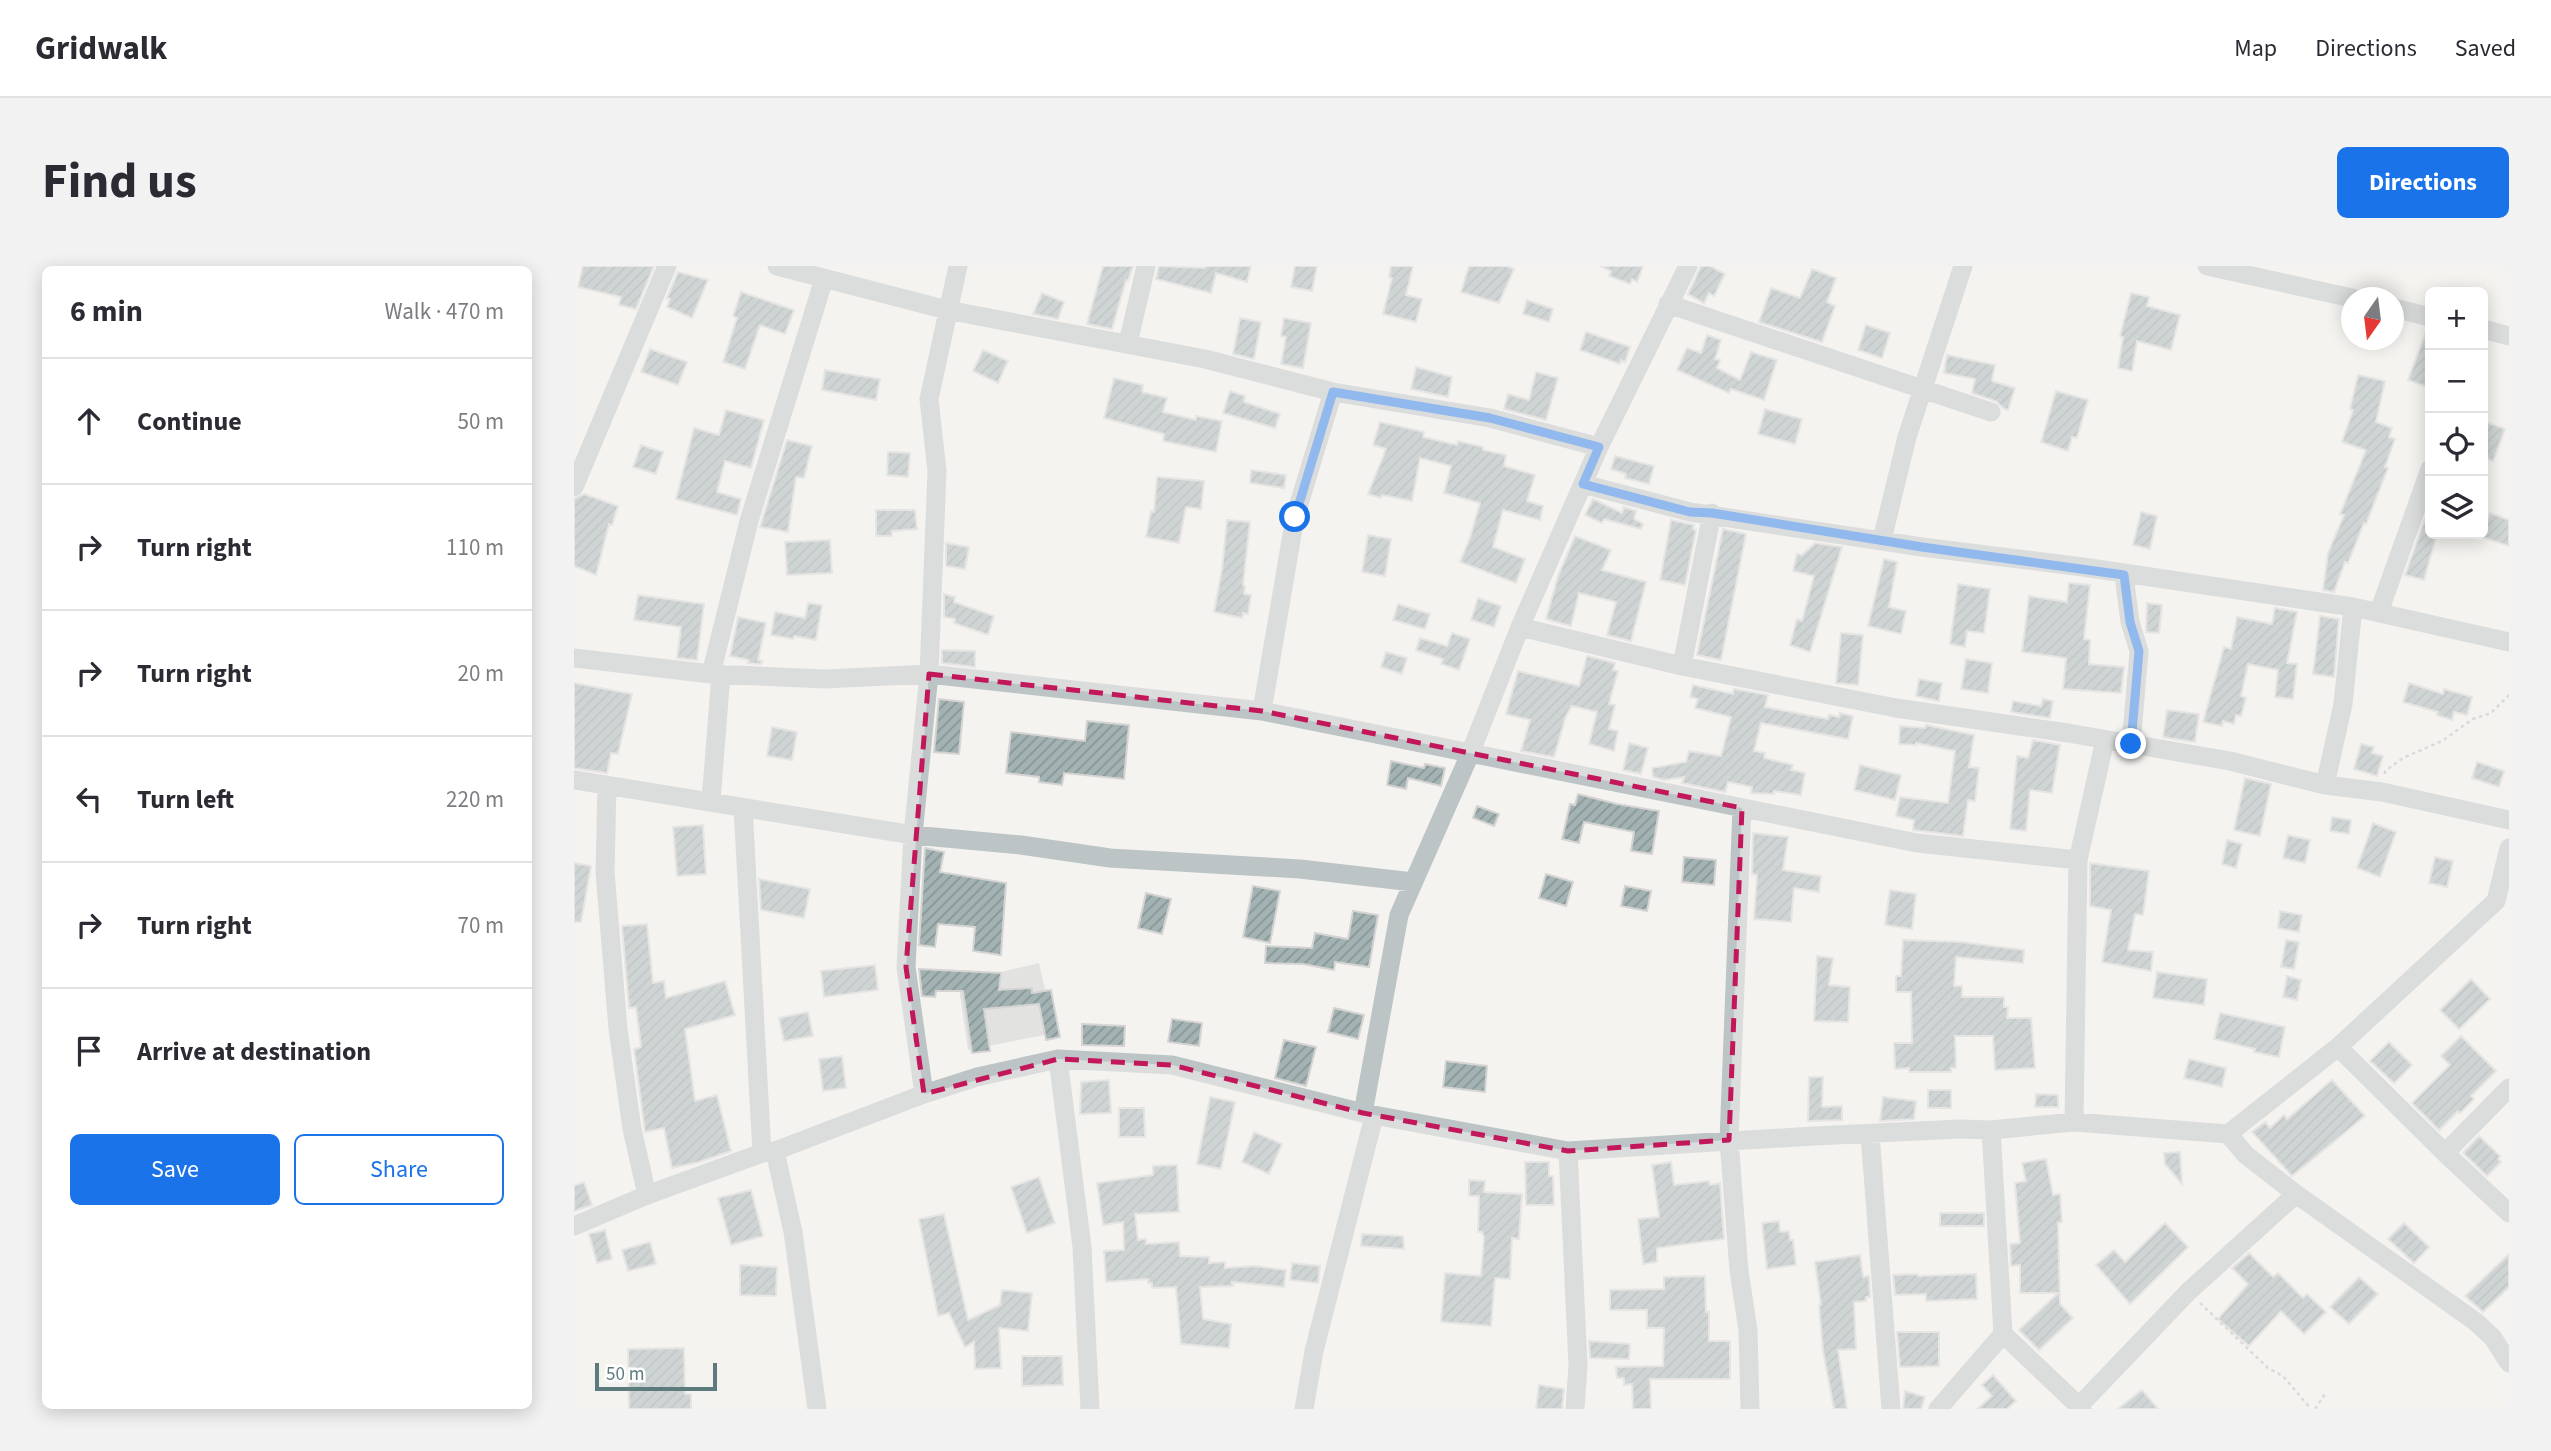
<!DOCTYPE html>
<html lang="en">
<head>
<meta charset="utf-8">
<style>
  :root { --surface:#fff; --page:#f2f2f3; --text:#2b2b33; --muted:#7c7c81; --line:#e1e1e2; --accent:#1a73e8 }
  body { margin:0; font-family:"Source Sans 3",sans-serif; background:var(--page); color:var(--text) }
  .controls { position:absolute; right:21px; top:21px; display:grid; overflow:hidden; border-radius:10px; box-shadow:0 4px 18px #0003 }
  .controls button { width:63px; height:63px; display:grid; place-items:center; padding:0; border:0; border-bottom:2px solid var(--line); background:var(--surface); color:var(--text); font:35px sans-serif }
  .compass { position:absolute; left:1767px; top:21px; width:63px; height:63px; border-radius:50%; background:var(--surface); box-shadow:0 4px 18px #0003; rotate:194deg }
  .scale { position:absolute; left:21px; bottom:18px; width:122px; box-sizing:border-box; padding-left:7px; border:4px solid #5d7a7d; border-top:0; font-size:19px; line-height:24px; white-space:nowrap; color:#5d7a7d; -webkit-text-stroke:5px #fff; paint-order:stroke }
  .stop { position:absolute; width:21px; height:21px; margin:-16px; border:5px solid #1a73e8; border-radius:50%; background:#fff }
  .stop.end { background:#1a73e8; border-color:#fff; box-shadow:0 2px 7px #0008 }
  .list { margin:0; padding:0; list-style:none }
  h2 { display:flex; justify-content:space-between; align-items:center; height:91px; margin:0; padding:0 28px; font-size:30px }
  h2 small { font-size:23px; font-weight:400; color:var(--muted) }
  .list li { display:grid; grid-template-columns:46px 1fr auto; gap:21px; align-items:center; box-sizing:border-box; height:126px; padding:0 28px; border-top:2px solid var(--line) }
  .list b { display:block; font-size:26px; white-space:nowrap }
  .list em { font-size:23px; font-style:normal; color:var(--muted) }
  .actions { display:flex; gap:14px; padding:21px 28px }
  .actions a { flex:1; padding:16px 0; border:2px solid var(--accent); border-radius:10px; text-align:center; font-size:24px; color:var(--accent) }
  .actions .main { background:var(--accent); color:#fff }
  .icon { flex:none; width:38px; height:38px; fill:none; stroke:currentColor; stroke-width:2; stroke-linecap:round; stroke-linejoin:round }
  .map { position:relative; flex:none; width:1935px; height:1143px; overflow:hidden; border-radius:10px }
  header { display:flex; align-items:center; gap:42px; box-sizing:border-box; height:98px; padding:0 35px; background:var(--surface); border-bottom:2px solid var(--line) }
  header strong { font-size:33px }
  nav { display:flex; gap:38px; margin-inline-start:auto; font-size:24px }
  .intro { display:flex; align-items:center; justify-content:space-between; box-sizing:border-box; height:168px; padding:0 42px }
  h1 { margin:0; font-size:49px }
  .button { padding:18px 32px; border-radius:10px; background:var(--accent); color:#fff; font-size:24px; font-weight:700 }
  main { display:flex; gap:42px; padding:0 42px }
  aside { flex:1; background:var(--surface); border-radius:10px; box-shadow:0 4px 18px #0003 }
  .map>svg:first-child { display:block }
  .built { fill:#e2e3e1 }
  .building { fill:url(#building-hatch); stroke:#d5d4d3; stroke-width:2 }
  .lines { fill:none; stroke-linecap:round; stroke-linejoin:round }
  .path { stroke:#b8bdbe; stroke-width:2.5; stroke-dasharray:3.5 3.5; stroke-linecap:butt }
  .minor { stroke:#bcc4c5; stroke-width:19 }
  .route { stroke:#1a73e8; stroke-width:9 }
  .marked { fill:none; stroke:#c2185b; stroke-width:5; stroke-dasharray:14 9; stroke-linejoin:round }
</style>
</head>
<body>
<header>
<strong>Gridwalk</strong>
<nav><a>Map</a><a>Directions</a><a>Saved</a></nav>
</header>
<div class="intro"><h1>Find us</h1><a class="button">Directions</a></div>
<main>
<aside>
<h2>6 min<small>Walk · 470 m</small></h2>
<ul class="list">
<li><svg class="icon" aria-label="ahead" viewBox="0 0 24 24"><path d="M12 20V5M6 11l6-6 6 6"/></svg><div><b>Continue</b></div><em>50 m</em></li>
<li><svg class="icon" aria-label="right" viewBox="0 0 24 24"><path d="M7 20v-9h11M14 6l5 5-5 5"/></svg><div><b>Turn right</b></div><em>110 m</em></li>
<li><svg class="icon" aria-label="right" viewBox="0 0 24 24"><path d="M7 20v-9h11M14 6l5 5-5 5"/></svg><div><b>Turn right</b></div><em>20 m</em></li>
<li><svg class="icon" aria-label="left" viewBox="0 0 24 24"><path d="M17 20v-9H6M10 6l-5 5 5 5"/></svg><div><b>Turn left</b></div><em>220 m</em></li>
<li><svg class="icon" aria-label="right" viewBox="0 0 24 24"><path d="M7 20v-9h11M14 6l5 5-5 5"/></svg><div><b>Turn right</b></div><em>70 m</em></li>
<li><svg class="icon" aria-label="arrive" viewBox="0 0 24 24"><path d="M6 21V4h12l-3 4 3 4H6"/></svg><div><b>Arrive at destination</b></div></li>
</ul>
<div class="actions"><a class="main">Save</a><a>Share</a></div>
</aside>
<div class="map">
<svg width="1935" height="1143" viewBox="0 0 1935 1143">
  <defs>
    <pattern id="building-hatch" width="6" height="6" patternUnits="userSpaceOnUse" patternTransform="scale(1.75)"><rect width="6" height="6" fill="#a3b2b2"/><path d="M-1 1l2-2M0 6l6-6M5 7l2-2" fill="none" stroke="#889696"/></pattern>
  </defs>
  <rect width="100%" height="100%" fill="#f4f3f0"/>
  <path class="built" d="M465,697L481,767L394,784L384,716Z"/>
  <path class="building" d="M9,0H80L62,43L45,39L47,31L4,21Z
    M529,0H559L554,15L552,14L538,63L513,58Z
    M585,0L631,2L632,0H677L673,16L642,7L637,27L582,13Z
    M721,0H743L738,25L717,21Z
    M817,0H839L832,29L848,33L842,56L809,48L818,12L815,11Z
    M895,0H932L940,3L925,37L887,26Z
    M1026,0H1069L1063,16L1058,13L1056,18L1035,10L1037,5Z
    M1127,0H1136L1151,8L1140,30L1135,27L1130,37L1114,28Z
    M1238,3L1262,12L1253,36L1261,40L1248,76L1185,56L1197,22L1226,32Z
    M104,6L134,14L118,52L93,41L96,33L93,32Z
    M167,26L220,44L211,68L186,59L171,103L149,96L163,52L159,50Z
    M468,27L490,36L484,53L459,48Z
    M1557,27L1575,31L1573,40L1606,49L1597,84L1563,75L1558,105L1544,102L1549,71L1546,70Z
    M953,34L979,43L975,56L949,48Z
    M666,52L687,56L680,93L659,88Z
    M710,52L737,57L729,102L707,98L712,71L707,70Z
    M1292,59L1316,67L1308,92L1284,84Z
    M1853,63H1856V122L1834,114Z
    M1012,66L1056,81L1051,96L1047,94L1046,98L1006,84Z
    M1133,69L1147,74L1141,93L1146,94L1143,102L1166,114L1177,86L1203,94L1190,134L1157,123L1155,127L1103,104L1113,82L1127,87Z
    M76,83L113,96L104,119L67,106Z
    M409,84L434,95L424,117L399,105Z
    M1373,89L1421,99L1418,115L1441,122L1434,144L1429,142L1422,135L1398,127L1401,113L1370,107Z
    M842,101L878,111L874,131L837,123Z
    M251,104L306,113L302,134L248,124Z
    M962,106L984,112L972,154L930,143L934,128L955,134Z
    M1784,109L1811,115L1802,156L1818,162L1815,171L1821,173L1811,201L1814,202L1792,258L1790,257L1774,297L1771,296L1760,326L1749,324L1754,287L1770,249L1766,248L1792,184L1768,176L1779,144L1776,143Z
    M540,112L569,119L568,126L593,132L589,146L622,154V150L648,155L642,186L589,175L590,168L530,152Z
    M656,125L671,130L670,136L706,148L701,162L649,147Z
    M1482,125L1514,134L1503,172L1498,171L1494,185L1467,176Z
    M1191,143L1228,153L1221,178L1184,168Z
    M152,144L190,154L177,202L151,195L143,226L167,233L163,249L102,233L120,162L145,169Z
    M1909,155L1931,163L1919,195L1909,191Z
    M806,156L850,166L849,171L883,179L884,175L909,181V184L932,189L930,200L961,209L953,235L969,240L966,254L929,244L919,281L951,293L942,317L886,296L896,272L906,237L870,227L877,200L846,192L838,235L808,229L807,232L794,228L812,183L799,179Z
    M213,174L238,180L230,212L222,211L214,266L186,261Z
    M67,179L89,186L82,208L59,201Z
    M314,186L336,187L334,211L313,209Z
    M1041,190L1080,200L1075,218L1051,212L1052,208L1037,203Z
    M677,204L712,209L710,222L676,217Z
    M583,211L630,215L627,243L612,241L605,277L572,271L577,245L580,246Z
    M10,228L44,240L38,259L35,258L22,309L0,300V233Z
    M1019,233L1048,247L1050,241L1062,245L1060,253L1069,258L1067,263L1030,253L1028,257L1011,249Z
    M1856,239V268H1863L1850,314L1831,309Z
    M302,244H341L343,263L318,265V270H302Z
    M1567,246L1583,250L1576,283L1559,279Z
    M1916,247L1935,254V280L1908,271Z
    M653,254L676,256L669,319L671,320L670,328L677,329L674,348L669,347L668,352L640,346L648,303Z
    M1097,254L1120,259L1119,263L1122,264L1111,319L1086,314Z
    M1149,263L1172,268L1147,394L1123,389Z
    M794,269L817,273L811,310L788,306Z
    M1001,270L1037,284L1028,304L1072,316L1057,375L1033,369L1042,336L1005,327L997,360L972,353L984,310Z
    M256,274L258,307L213,309L211,276Z
    M372,277L395,281L391,303L372,300Z
    M1241,277L1268,281L1236,386L1216,379L1223,353L1228,355L1240,310L1219,305L1223,288L1228,289Z
    M1310,293L1323,296L1315,341L1332,345L1327,368L1294,360Z
    M1495,317L1516,319L1510,373L1516,374L1515,398L1550,401L1547,427L1489,423L1492,392L1448,386L1455,330L1493,336Z
    M1384,318L1416,323L1410,367L1393,365L1391,381L1376,378Z
    M370,328L381,331L380,336L420,350L414,369L380,357L381,353L370,351Z
    M64,329L130,338L123,394L103,392L107,361L60,354Z
    M904,332L927,340L920,361L897,354Z
    M234,337L248,339L242,374L220,370L219,373L197,369L201,346L231,352Z
    M1573,337L1588,339L1585,367L1572,366Z
    M824,338L856,348L851,363L819,354Z
    M1701,342L1723,346L1713,397L1723,398L1719,433L1701,431L1704,404L1674,398L1667,430L1672,432L1667,450L1662,449L1660,458L1649,455L1648,460L1629,456L1650,381L1657,383L1663,351L1698,358Z
    M1746,350L1765,353L1760,411L1739,408Z
    M164,351L192,357L184,394L188,395L187,398L174,397L175,394L156,390Z
    M878,367L896,373L885,404L867,398L869,393L842,384L846,372L873,380Z
    M1267,367L1289,369L1284,419L1262,417Z
    M368,384L401,385V401L368,397Z
    M812,386L833,392L828,408L807,401Z
    M1013,390L1041,397L1039,404L1044,405L1035,438L1041,439L1035,463L1044,465L1040,485L1015,478L1023,446L998,440L992,450L980,491L947,485L956,454L932,448L944,405L1005,420Z
    M1392,393L1418,397L1414,427L1387,423Z
    M1345,413L1368,417L1365,435L1342,430Z
    M0,417L58,428L44,488L37,487L33,507L0,502Z
    M1835,417L1869,428L1870,423L1898,431L1893,449L1880,446L1878,454L1863,449L1864,446L1829,436Z
    M1119,419L1159,428L1160,423L1194,429L1191,441L1254,453L1255,449L1265,451L1266,447L1279,450L1274,473L1187,457L1180,485L1191,487L1190,492L1219,499L1217,504L1231,507L1227,529L1200,525V528L1177,527L1178,521L1154,516L1151,526L1108,517L1110,511L1090,514L1079,511L1078,502L1112,496L1115,485L1147,490L1157,451L1121,442L1124,433L1116,431Z
    M365,433L390,436L385,488L360,486Z
    M1469,433L1479,435L1476,452L1437,446L1439,435L1467,440Z
    M1593,444L1625,448L1621,476L1589,471Z
    M513,455L555,459L550,513L490,507L488,519L465,516V511L432,507L437,466L511,475Z
    M1352,459L1400,469L1395,501L1405,502L1401,535L1394,534L1389,570L1339,564L1340,554L1322,550L1326,531L1374,537L1381,485L1342,477V479L1325,478L1326,460L1351,462Z
    M198,461L223,466L218,494L193,490Z
    M1459,474L1486,479L1478,527L1456,524L1452,565L1436,563L1443,490L1454,492Z
    M1055,477L1074,482L1067,508L1049,504Z
    M1787,478L1800,481L1798,487L1809,490L1803,510L1780,503Z
    M817,495L850,502L851,498L871,502L867,520L834,512L832,523L813,519Z
    M1903,496L1930,505L1925,521L1898,512Z
    M1286,499L1327,509L1321,534L1280,524Z
    M1671,512L1697,518L1686,570L1660,564Z
    M1004,528L1043,538L1085,545L1078,588L1057,585L1060,566L1010,556L1005,577L988,573L996,538L1001,539Z
    M903,540L925,548L920,560L899,552Z
    M1758,551L1777,554L1775,568L1756,565Z
    M1799,557L1822,566L1806,611L1783,602Z
    M129,559L132,608L103,610L99,561Z
    M1179,567L1214,571L1209,604L1247,610L1245,626L1220,622L1217,656L1180,653L1183,609L1178,608Z
    M1714,569L1736,574L1731,597L1709,592Z
    M1653,574L1668,578L1662,602L1648,598Z
    M351,582L370,586L366,606L432,617L427,689L399,685L401,661L364,658L361,681L345,679Z
    M1110,591L1142,594L1140,619L1108,616Z
    M1861,591L1879,595L1873,621L1855,617Z
    M0,597L17,600L7,656H0Z
    M1516,597L1575,605L1569,649L1561,648L1554,684L1579,686L1577,705L1528,696L1537,644L1516,640Z
    M972,608L999,616L992,640L965,632Z
    M185,613L236,623L230,652L187,644Z
    M679,620L706,625L696,677L669,671Z
    M1051,620L1077,625L1073,645L1047,640Z
    M1316,624L1342,628L1338,663L1311,659Z
    M572,627L597,633L588,668L564,662Z
    M779,645L804,649L795,701L761,696L760,704L729,698L691,697L692,680L738,682L741,667L774,673Z
    M1706,645L1728,649L1725,666L1704,662Z
    M73,658L79,717L90,715L92,732L151,715L161,749L111,763L121,835L143,829L157,885L125,896L98,902L90,862L71,866L60,783L67,781L62,741L55,742L48,660Z
    M1329,674L1387,676L1450,684L1449,697L1382,691L1380,720H1388V731H1430V741H1434L1433,752H1457L1461,802L1421,804L1419,770H1381L1382,802H1377V806H1335V802L1321,803L1320,777H1338L1337,726H1322V710H1327Z
    M1712,674L1725,676L1720,703L1707,701Z
    M1243,690L1259,692L1255,719L1276,721L1274,756L1240,755Z
    M301,699L304,724L250,731L247,705Z
    M345,703L427,707L425,724L458,722V727L477,724L486,771L472,774L465,738L410,743L416,785L398,787L389,725H362L361,731L348,730Z
    M1583,706L1633,713L1630,739L1579,732Z
    M1713,710L1727,714L1723,734L1709,731Z
    M1897,713L1916,733L1885,763L1866,744Z
    M760,742L790,749L784,773L754,766Z
    M234,746L239,770L210,775L205,752Z
    M1646,747L1711,761L1705,791L1680,786L1681,783L1640,773Z
    M598,753L628,757L625,780L594,776Z
    M508,758L551,760L550,780L508,779Z
    M1887,770L1922,805L1897,830L1900,833L1886,847L1884,845L1865,864L1838,837L1876,799L1867,790Z
    M710,774L742,781L732,820L701,812Z
    M1815,776L1838,799L1820,817L1796,795Z
    M268,790L272,822L249,825L245,793Z
    M1615,793L1652,802L1648,821L1610,812Z
    M872,795L913,800L911,826L869,821Z
    M1235,811H1249L1248,841L1268,840V854L1234,855Z
    M535,814L537,847L506,848L507,816Z
    M1758,814L1791,850L1718,910L1678,866L1691,856L1696,862L1710,849L1713,853Z
    M1354,824H1377V842H1354Z
    M1462,828L1484,829V841H1461Z
    M636,831L661,836L647,903L623,898Z
    M1309,831L1342,835L1340,853L1306,855Z
    M545,842H570L571,871H545Z
    M680,866L708,878L695,908L668,896Z
    M1905,870L1926,890L1924,893L1927,896L1913,910L1889,887Z
    M1606,886L1608,918L1591,898L1590,887Z
    M1472,893L1479,929L1486,928L1488,956L1484,957L1486,1038L1499,1052L1465,1084L1445,1064L1484,1027H1446V999L1437,1000L1436,978L1446,977L1441,917L1452,915L1448,897Z
    M951,896H975V910H979L980,939H952Z
    M1097,896L1100,919L1135,915L1136,919L1146,917L1150,973L1083,982V996L1069,998L1064,953L1085,951L1078,899Z
    M603,899L605,946L561,948L564,974L572,973V978L605,976L606,990L635,991V997L651,996V1002L681,1000L712,1004L710,1021L658,1016L659,1020L626,1021L629,1053L657,1058L655,1082L607,1078L602,1021L578,1022V1017H574V1013L532,1016L530,985L550,984L549,956L529,959L523,917L579,909V900Z
    M465,911L481,957L453,967L437,921Z
    M895,914L911,915L910,926L948,928L945,973L938,972L936,1013L921,1012L917,1060L867,1056L871,1007L907,1010L910,971L908,966H904L905,930H895Z
    M10,916L18,939L0,945V920Z
    M177,924L189,970L157,979L144,932Z
    M1366,947H1410V960H1366Z
    M370,948L394,1054L426,1039L428,1024L458,1027L454,1065L425,1062L427,1102L401,1103L400,1076L391,1081L375,1047L364,1050L345,953Z
    M1205,955L1206,966L1215,965L1216,974H1219L1222,999L1193,1003L1188,957Z
    M1591,957L1614,981L1556,1038L1522,999L1540,984L1551,996Z
    M1830,957L1855,981L1840,997L1814,973Z
    M31,964L38,993L23,997L15,968Z
    M788,968L829,970L830,983L787,980Z
    M76,976L82,998L54,1005L48,984Z
    M1675,987L1699,1011L1704,1007L1729,1032L1733,1028L1752,1046L1730,1068L1707,1045L1675,1080L1644,1053L1674,1018L1658,1002Z
    M1935,988V1021L1909,1046L1891,1030Z
    M1286,989L1289,1011L1295,1010L1296,1031H1292V1035L1280,1036L1282,1083L1264,1084L1273,1143H1260L1249,1085L1245,1039H1247L1241,996Z
    M718,997L746,1000L744,1017L716,1014Z
    M166,999L203,1001L202,1030L166,1029Z
    M1343,1008L1344,1010L1402,1008L1403,1033L1352,1035V1028L1321,1029L1319,1009Z
    M1131,1010L1132,1046H1135V1075H1156V1113H1076L1077,1143H1059L1058,1118L1050,1119V1112H1043L1042,1101L1089,1100L1090,1062H1073V1044H1036V1024L1090,1023V1011Z
    M1785,1011L1804,1028L1775,1058L1756,1041Z
    M1323,1066H1365V1100L1326,1101Z
    M1015,1075L1056,1078L1055,1093L1016,1092Z
    M110,1082L111,1128H117V1143H55L54,1083Z
    M448,1090H488L489,1119L448,1120Z
    M1419,1109L1442,1135L1433,1143H1403L1418,1130L1408,1119Z
    M965,1119L990,1123L988,1143H962Z
    M1568,1124L1584,1143H1544Z
    M1331,1125L1351,1131L1347,1143H1329Z"/>
  <g class="lines">
    <path class="path" d="M1811,508V505L1829,492L1868,475L1899,453L1917,447L1935,429
      M1626,1037L1694,1102L1709,1110L1737,1143
      M1741,1143L1751,1128"/>
    <path class="minor" d="M203,0L373,44L631,93L759,126L916,152L1025,181
      M1633,0L1778,32
      M1094,38L1417,146
      M1820,42L1856,51
      M1909,63L1935,70
      M554,77L572,0
      M1009,218L1116,246L1348,281L1509,301L1779,341L1935,376
      M0,221L93,0
      M1308,274L1333,171L1389,0
      M1550,309L1556,356L1565,385L1557,479
      M1805,346L1856,203
      M946,361L1108,400L1322,442L1494,467L1656,495L1751,519L1808,526L1935,554
      M0,392L137,408L251,413L355,408L688,445L1343,577L1504,594
      M1108,400L1138,247
      M137,408L175,255L250,13
      M688,445L721,251L759,126
      M0,514L339,569L447,579L536,592L726,603L839,616
      M33,519L31,606L44,763L58,863L73,929
      M1751,519L1769,438L1779,341
      M137,535L147,408
      M169,542L188,887
      M1168,542L1155,874L1165,1005L1174,1064L1176,1143
      M1764,781L1871,887L1935,947
      M484,793L508,981L516,1143
      M350,828L332,701L339,569L355,408L363,205L355,133L384,0
      M789,847L825,649L896,488L946,361L1025,181L1114,0
      M1500,856L1504,594L1531,474
      M1296,868L1317,1143
      M1654,868L1672,889L1722,928L1902,1056L1919,1072L1935,1097
      M201,885L219,966L243,1143
      M994,885L1004,1099L1001,1143
      M1871,887L1935,822
      M0,960L73,929L188,887L201,885L350,828L403,811L484,793L598,799L789,847L994,885L1240,870L1386,863L1417,864L1500,856L1654,868L1764,781L1922,635L1935,582
      M1429,1068L1508,1143
      M1505,1140L1614,1026L1722,928
      M730,1143L740,1085L800,850
      M1364,1143L1429,1068L1417,864"/>
  </g>
  <g class="lines">
    <path class="route" d="M721,251L759,126L916,152L1025,181L1009,218L1116,246L1138,247L1348,281L1550,309L1556,356L1565,385L1557,478"/>
  </g>
  <path d="M0 0H1935V1143H0ZM355,408L688,445L1168,542L1155,874L994,885L789,847L598,799L484,793L350,828L332,701Z" fill="#f4f3f0" fill-opacity=".55" fill-rule="evenodd"/>
  <path class="marked" d="M355,408L688,445L1168,542L1155,874L994,885L789,847L598,799L484,793L350,828L332,701Z"/>
</svg>
<div class="controls">
<button>+</button>
<button>−</button>
<button><svg class="icon" aria-label="locate" viewBox="0 0 24 24"><circle cx="12" cy="12" r="6"/><path d="M12 2v4M12 18v4M2 12h4M18 12h4"/></svg></button>
<button><svg class="icon" aria-label="layers" viewBox="0 0 24 24"><path d="M12 4l9 5-9 5-9-5zM3 14l9 5 9-5"/></svg></button>
</div>
<svg class="compass" viewBox="-18 -18 36 36"><path d="M0-13l5 13h-10z" fill="#e53935"/><path d="M0 13l5-13h-10z" fill="#7c7c81"/></svg>
<div class="scale">50 m</div>
<div class="stop" style="left:721px;top:251px"></div>
<div class="stop end" style="left:1557px;top:478px"></div>
</div>
</main>
</body>
</html>
